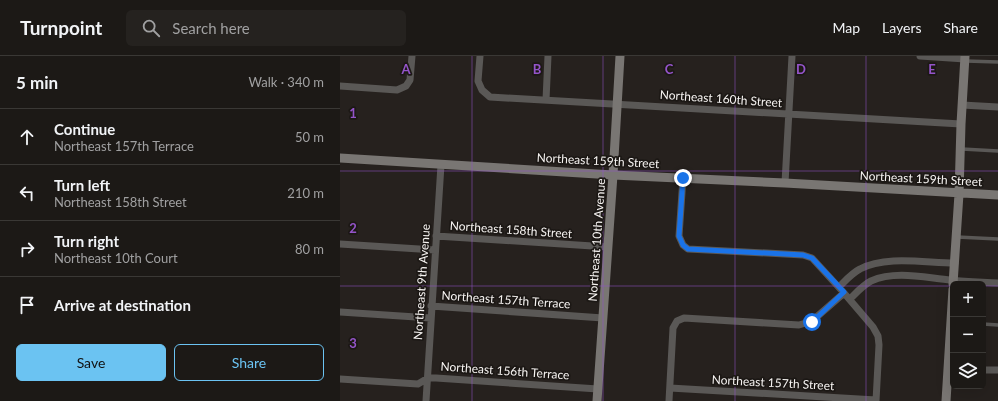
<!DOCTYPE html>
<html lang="en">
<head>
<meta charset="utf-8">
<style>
  :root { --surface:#1c1916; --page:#25221f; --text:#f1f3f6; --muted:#a0a0a1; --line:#3a3835; --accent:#6bc3f2 }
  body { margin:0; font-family:Lato,sans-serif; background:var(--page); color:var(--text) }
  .controls { position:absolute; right:12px; bottom:12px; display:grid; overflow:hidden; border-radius:6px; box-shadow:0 4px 16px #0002 }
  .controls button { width:36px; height:36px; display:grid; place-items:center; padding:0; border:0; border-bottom:1px solid var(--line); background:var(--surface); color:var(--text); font:20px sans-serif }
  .stop { position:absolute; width:12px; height:12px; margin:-9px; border:3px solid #1a73e8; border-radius:50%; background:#fff }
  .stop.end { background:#1a73e8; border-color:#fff; box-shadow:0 1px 4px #0008 }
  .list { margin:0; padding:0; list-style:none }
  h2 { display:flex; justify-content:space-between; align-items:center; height:52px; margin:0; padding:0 16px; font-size:17px }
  h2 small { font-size:13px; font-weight:400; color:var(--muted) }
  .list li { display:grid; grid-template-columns:26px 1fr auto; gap:12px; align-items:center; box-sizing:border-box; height:56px; padding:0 16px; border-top:1px solid var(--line) }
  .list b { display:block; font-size:15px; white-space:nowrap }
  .list p { margin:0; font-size:13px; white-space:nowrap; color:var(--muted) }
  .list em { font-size:13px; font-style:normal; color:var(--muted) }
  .actions { display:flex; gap:8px; padding:12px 16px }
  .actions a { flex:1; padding:9px 0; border:1px solid var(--accent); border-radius:6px; text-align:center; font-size:14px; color:var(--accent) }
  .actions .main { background:var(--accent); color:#111 }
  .icon { flex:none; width:22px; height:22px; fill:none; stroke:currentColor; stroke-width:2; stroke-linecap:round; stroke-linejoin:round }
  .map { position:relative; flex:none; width:658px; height:345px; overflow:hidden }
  header { display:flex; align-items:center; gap:24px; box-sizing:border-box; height:56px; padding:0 20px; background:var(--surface); border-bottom:1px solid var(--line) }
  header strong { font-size:19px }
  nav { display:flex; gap:22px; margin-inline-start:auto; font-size:14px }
  .search { width:280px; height:36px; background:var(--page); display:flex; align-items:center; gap:10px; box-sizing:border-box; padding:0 14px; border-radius:6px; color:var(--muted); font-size:15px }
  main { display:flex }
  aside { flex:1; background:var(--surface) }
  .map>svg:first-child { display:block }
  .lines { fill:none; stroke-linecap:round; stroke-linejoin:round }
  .lane { stroke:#5a5856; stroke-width:3.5 }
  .street { stroke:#5a5856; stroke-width:7 }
  .secondary { stroke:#797673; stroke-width:9 }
  .route { stroke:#1a73e8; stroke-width:5 }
  .grid { fill:none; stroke:#9454c9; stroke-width:1; stroke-opacity:0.55 }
  .labels { text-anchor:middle; stroke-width:3.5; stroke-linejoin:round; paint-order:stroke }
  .street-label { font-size:12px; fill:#f7f4f2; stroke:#1c1815 }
  .grid-label { font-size:13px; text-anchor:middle; font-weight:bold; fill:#9454c9; stroke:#1c1815; stroke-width:3.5; stroke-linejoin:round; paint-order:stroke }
</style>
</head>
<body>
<header>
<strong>Turnpoint</strong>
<div class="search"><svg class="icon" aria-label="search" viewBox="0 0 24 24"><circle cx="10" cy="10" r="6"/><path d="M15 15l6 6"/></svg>Search here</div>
<nav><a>Map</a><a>Layers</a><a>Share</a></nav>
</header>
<main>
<aside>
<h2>5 min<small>Walk · 340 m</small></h2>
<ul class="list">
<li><svg class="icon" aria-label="ahead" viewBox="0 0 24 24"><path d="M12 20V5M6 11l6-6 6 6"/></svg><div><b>Continue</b><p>Northeast 157th Terrace</p></div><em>50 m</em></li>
<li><svg class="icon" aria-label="left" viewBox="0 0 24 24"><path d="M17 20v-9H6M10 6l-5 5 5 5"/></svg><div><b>Turn left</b><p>Northeast 158th Street</p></div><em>210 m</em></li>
<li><svg class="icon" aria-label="right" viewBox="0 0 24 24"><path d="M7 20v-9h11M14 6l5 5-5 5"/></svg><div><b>Turn right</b><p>Northeast 10th Court</p></div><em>80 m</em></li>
<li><svg class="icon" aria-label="arrive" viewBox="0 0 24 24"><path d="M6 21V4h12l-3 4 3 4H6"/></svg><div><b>Arrive at destination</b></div></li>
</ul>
<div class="actions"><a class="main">Save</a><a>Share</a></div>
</aside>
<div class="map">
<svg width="658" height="345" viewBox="0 0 658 345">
  <rect width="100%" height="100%" fill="#26211e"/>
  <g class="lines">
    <path class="lane" d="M626,5L658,6
      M622,93L658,95
      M617,181L658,183
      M643,268L658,269"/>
    <path class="street" d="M140,0L138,25L142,34L150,41L621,68
      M580,0L625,3
      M0,30L57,34L66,30L70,24L72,0
      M206,44L208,0
      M622,49L658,51
      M343,122L339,180L343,189L348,193L463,199L472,202L504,237L533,271L538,280L539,289L536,345
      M445,127L452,0
      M96,180L268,191
      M0,188L95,194
      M499,231C505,225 512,217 520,213C546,199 586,207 615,207
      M510,243C516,237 523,229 531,225C556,214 586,222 611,224C627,226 642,226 658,227
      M91,250L263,262
      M0,256L91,262
      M643,314H658
      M0,323L78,328L88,322H96L258,333
      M330,332L536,344
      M86,345L101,109
      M329,345L333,272L337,265L344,262L459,269L472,265L504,237"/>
    <path class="secondary" d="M0,102L273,119L445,127L658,139
      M613,228L619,138L621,68L625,0
      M257,345L273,119L280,0
      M606,345L613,233"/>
  </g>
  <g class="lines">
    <path class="route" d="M343,122L339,180L343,189L348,193L463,199L472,202L504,236L472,266"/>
  </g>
  <path class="grid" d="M132,0V345M263,0V345M395,0V345M526,0V345M0,115H658M0,230H613M643,230H658"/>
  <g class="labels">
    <g class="street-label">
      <text transform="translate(381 43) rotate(4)" y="4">Northeast 160th Street</text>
      <text transform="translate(258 105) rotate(3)" y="4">Northeast 159th Street</text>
      <text transform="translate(581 123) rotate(3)" y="4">Northeast 159th Street</text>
      <text transform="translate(171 174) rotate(4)" y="4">Northeast 158th Street</text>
      <text transform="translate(257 184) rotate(-86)" y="4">Northeast 10th Avenue</text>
      <text transform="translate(82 226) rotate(-86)" y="4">Northeast 9th Avenue</text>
      <text transform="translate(166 244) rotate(4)" y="4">Northeast 157th Terrace</text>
      <text transform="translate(165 315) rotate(4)" y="4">Northeast 156th Terrace</text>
      <text transform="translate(433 327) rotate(3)" y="4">Northeast 157th Street</text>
    </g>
  </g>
  <g class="grid-label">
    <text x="66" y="18">A</text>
    <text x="197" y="18">B</text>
    <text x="329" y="18">C</text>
    <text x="461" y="18">D</text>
    <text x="592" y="18">E</text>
    <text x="13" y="62">1</text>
    <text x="13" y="177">2</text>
    <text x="13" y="292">3</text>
  </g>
</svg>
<div class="controls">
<button>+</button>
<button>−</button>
<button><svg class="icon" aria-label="layers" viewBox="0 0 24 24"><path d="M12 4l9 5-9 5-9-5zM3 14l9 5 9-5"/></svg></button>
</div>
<div class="stop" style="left:472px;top:266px"></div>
<div class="stop end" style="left:343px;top:122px"></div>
</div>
</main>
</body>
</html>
